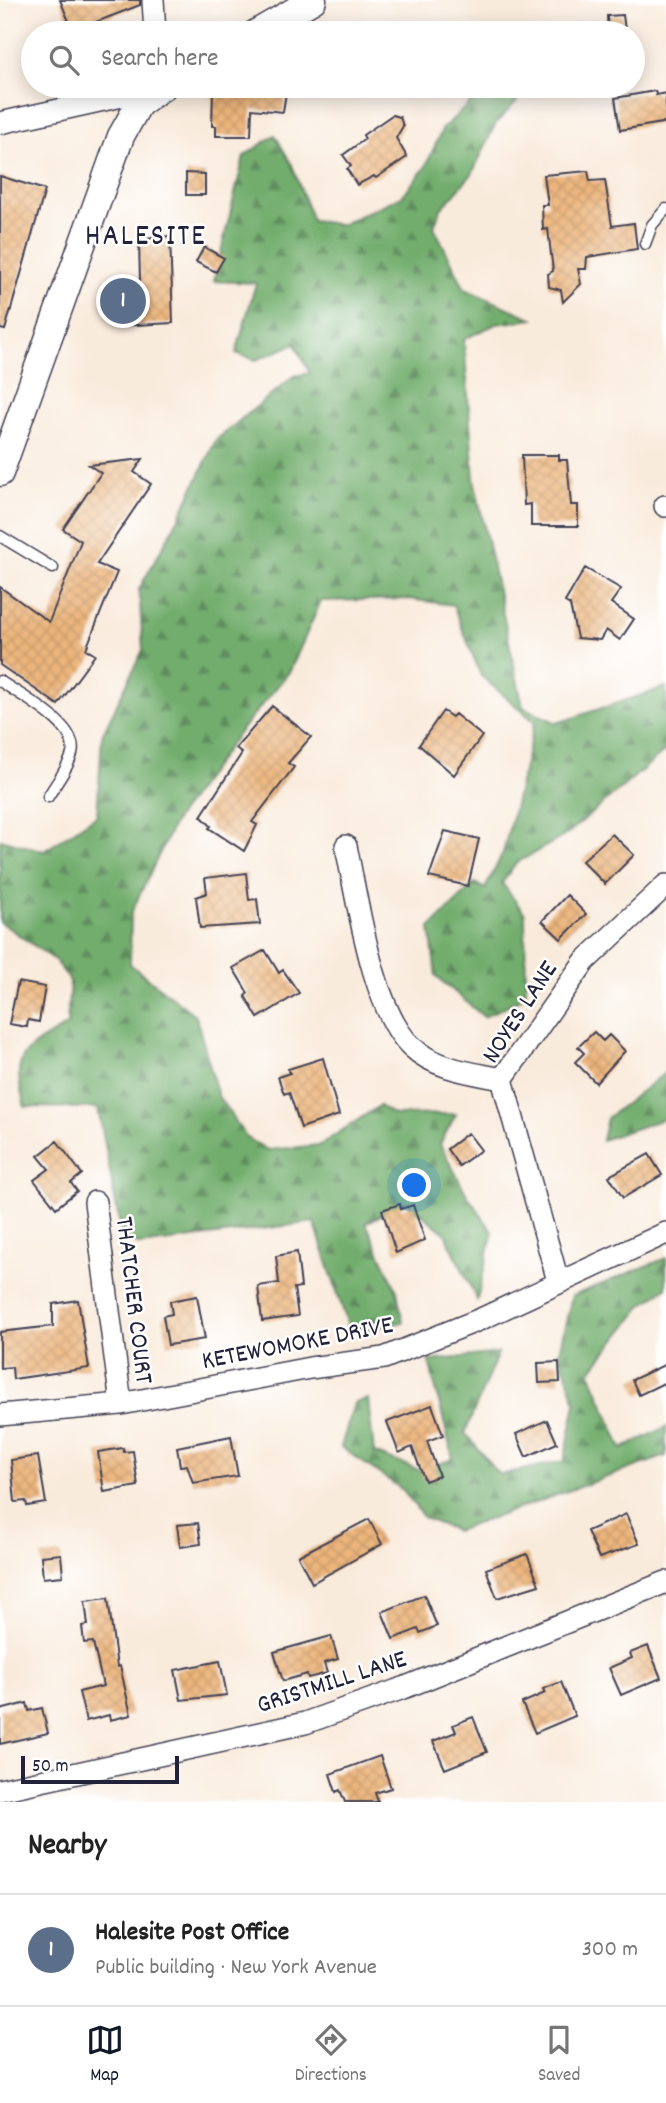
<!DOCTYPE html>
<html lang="en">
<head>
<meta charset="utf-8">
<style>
  :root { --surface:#fff; --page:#f2f2f2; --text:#222; --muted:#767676; --line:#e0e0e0; --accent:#111827 }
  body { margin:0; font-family:Dekko,sans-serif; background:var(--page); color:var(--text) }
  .scale { position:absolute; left:21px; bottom:18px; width:158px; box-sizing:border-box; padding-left:7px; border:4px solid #22223b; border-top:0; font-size:19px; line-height:24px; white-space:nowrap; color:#22223b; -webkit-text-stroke:5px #fff; paint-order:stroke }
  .you { position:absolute; left:415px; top:1186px; width:24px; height:24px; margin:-18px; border:5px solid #fff; border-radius:50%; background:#1a73e8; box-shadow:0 0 0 10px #1a73e833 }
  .badge { display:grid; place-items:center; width:46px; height:46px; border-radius:50%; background:var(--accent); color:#fff; font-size:23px; font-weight:700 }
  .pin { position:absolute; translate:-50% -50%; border:4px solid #fff; box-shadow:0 2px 7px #0006 }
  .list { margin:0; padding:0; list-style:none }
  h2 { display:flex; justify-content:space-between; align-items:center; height:91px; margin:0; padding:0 28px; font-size:30px }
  h2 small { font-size:23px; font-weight:400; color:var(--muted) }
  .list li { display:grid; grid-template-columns:46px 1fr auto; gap:21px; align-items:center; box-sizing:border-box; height:112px; padding:0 28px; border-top:2px solid var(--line) }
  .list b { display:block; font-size:26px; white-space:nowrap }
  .list p { margin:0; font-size:23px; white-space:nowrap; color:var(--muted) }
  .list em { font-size:23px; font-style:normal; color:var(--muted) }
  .icon { flex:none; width:38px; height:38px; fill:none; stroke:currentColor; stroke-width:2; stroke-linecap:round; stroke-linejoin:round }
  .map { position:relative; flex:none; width:666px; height:1802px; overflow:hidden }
  .search { position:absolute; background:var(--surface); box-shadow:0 4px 18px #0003; left:21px; right:21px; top:21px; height:77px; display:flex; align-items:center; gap:18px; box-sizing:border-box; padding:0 24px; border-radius:38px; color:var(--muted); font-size:26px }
  .sheet { height:203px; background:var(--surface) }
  nav { display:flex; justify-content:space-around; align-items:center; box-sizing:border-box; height:98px; border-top:2px solid var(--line); background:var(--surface); font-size:19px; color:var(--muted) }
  nav a { display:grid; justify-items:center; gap:4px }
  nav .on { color:var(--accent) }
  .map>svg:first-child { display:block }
  .forest { fill:url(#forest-firs); stroke:#4a6854; stroke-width:2 }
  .building { fill:url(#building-cross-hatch) }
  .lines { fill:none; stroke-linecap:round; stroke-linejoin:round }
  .service-casing { stroke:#424053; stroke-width:13 }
  .minor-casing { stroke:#424053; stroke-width:24 }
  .tertiary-casing { stroke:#424053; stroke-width:29 }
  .service { stroke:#fff; stroke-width:10 }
  .minor { stroke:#fff; stroke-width:21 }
  .tertiary { stroke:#fff; stroke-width:26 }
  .labels { text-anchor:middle; stroke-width:5; stroke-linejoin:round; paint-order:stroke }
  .street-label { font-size:26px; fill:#22223b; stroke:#fff }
  .quarter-label { font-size:30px; letter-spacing:2px; fill:#22223b; stroke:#fff }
</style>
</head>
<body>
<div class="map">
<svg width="666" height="1802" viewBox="0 0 666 1802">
  <defs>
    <pattern id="forest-firs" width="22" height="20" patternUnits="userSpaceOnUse" patternTransform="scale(1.75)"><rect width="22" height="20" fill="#72ad6d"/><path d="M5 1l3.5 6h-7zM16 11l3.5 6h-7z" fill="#5d8c5b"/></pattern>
    <pattern id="building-cross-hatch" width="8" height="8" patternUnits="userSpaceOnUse" patternTransform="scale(1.75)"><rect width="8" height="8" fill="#ecb57c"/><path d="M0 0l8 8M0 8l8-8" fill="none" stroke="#ca9b6c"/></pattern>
  </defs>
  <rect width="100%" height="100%" fill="#fff"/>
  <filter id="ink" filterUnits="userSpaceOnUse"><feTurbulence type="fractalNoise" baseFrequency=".0143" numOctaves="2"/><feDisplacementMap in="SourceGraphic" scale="14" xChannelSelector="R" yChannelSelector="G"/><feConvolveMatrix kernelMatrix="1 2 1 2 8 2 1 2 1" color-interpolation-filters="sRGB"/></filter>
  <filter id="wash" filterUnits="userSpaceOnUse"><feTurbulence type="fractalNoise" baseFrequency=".00686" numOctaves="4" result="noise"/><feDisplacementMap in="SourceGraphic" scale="28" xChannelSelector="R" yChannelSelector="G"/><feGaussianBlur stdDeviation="1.57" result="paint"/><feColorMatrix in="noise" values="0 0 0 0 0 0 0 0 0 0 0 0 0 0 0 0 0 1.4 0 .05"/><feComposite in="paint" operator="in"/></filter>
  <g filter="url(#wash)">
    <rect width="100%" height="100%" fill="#f9ebdc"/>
    <path class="forest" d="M488,86H497L518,100L496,123L472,174L440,210L434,227L465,289L534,319L496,324L464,339L474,479L523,707L557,723L666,687V750L566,835L515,864L502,883L525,914L526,996L484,1017L436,976L430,928L475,883L485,889L503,853L535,722L481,676L453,605L408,599L321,601L290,671L237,735L176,819L131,913L130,964L196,1016L218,1096L246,1137L268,1150L320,1145L379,1106L395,1115L456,1114L440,1144L467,1195L493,1232L477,1300L445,1233L406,1202L366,1223L397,1291L403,1322L368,1330L348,1325L314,1222L140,1245L122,1237L98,1108L25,1107C10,1053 23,1052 67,1025L70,981L55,960L0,922V839L44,851L97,815L102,735L143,650L139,589L180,516L216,440L294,376L310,373L295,344L256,360L236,353L256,283L214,281L244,156L275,135L292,165L312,220L340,225L402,196L425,168L443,128Z
      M666,1072V1118L602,1140L607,1118Z
      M666,1258V1288L643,1305L590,1372L622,1449L666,1427V1456L456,1531L424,1518L403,1490L341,1447L354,1403L368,1399L374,1453L419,1470L453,1459L429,1361L498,1353L465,1433L499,1475L564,1461L576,1403L559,1352L572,1296Z"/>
    <g id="blocks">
      <path class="building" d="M60,0H140V5L73,31Z
        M623,15L625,30L608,32L607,16Z
        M262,86H287L283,112L252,109L251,136H216V126H212L213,91L262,93Z
        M655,91L656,95L666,93V120L662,123L620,130L615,98Z
        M392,115L400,117L403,126L396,138L407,157L376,178L374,176L357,185L347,169L351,166L343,155L365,139L363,135Z
        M588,171L590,181L605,180L612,226L634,223L637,249L587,257L586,269H578L581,284L563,302L561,290L549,287L548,274L553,271L548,229L543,230L542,205H548L544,175Z
        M186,173L205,174V195H186Z
        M0,176L45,190L5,330L0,329Z
        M170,236L173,323L117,326L114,282L140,281L139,240Z
        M204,247L224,258L216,272L196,262Z
        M522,455H559V460H567L571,505H578V526H531V504L524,505Z
        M143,459L134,472L151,484L97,564L117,572L86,649L95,655L58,705L0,665V587L49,622L81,541L63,529L101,473L89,465Z
        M585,568L621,589L611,603L634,619L620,640L606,630L600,640L577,638L570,605L565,602Z
        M272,706L311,737L288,763L294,767L252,822L257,825L244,851L209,828L211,826L201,816L242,753L236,748Z
        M443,711L452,717L455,714L482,736L454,775L419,745Z
        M445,831L479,839L468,886L429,877Z
        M612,834L634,855L605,884L582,861Z
        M246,873L249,900L257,899L260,924L200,928L196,897L207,893L205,878Z
        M567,895L586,914L561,939L542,921Z
        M265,950L279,973L283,970L299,993L258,1018L245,996L248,993L233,968Z
        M18,982L45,987L39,1022L28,1020L27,1027L9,1024Z
        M594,1032L603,1041L609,1035L625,1051L596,1083L575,1062L584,1053L578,1047Z
        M323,1058L339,1115L301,1128L289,1092L284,1094L278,1077L290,1073L288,1069Z
        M468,1133L481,1150L459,1166L447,1149Z
        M57,1141L82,1174L71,1183L77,1191L56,1208L34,1180L49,1169L38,1156Z
        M649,1154L662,1175L623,1198L609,1176Z
        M400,1204L401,1209L413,1205L425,1240L396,1253L382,1210Z
        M297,1252L301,1287L294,1288L298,1316L262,1321L258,1286L279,1283L276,1256Z
        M197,1296L205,1339L168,1345L163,1316L172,1314L170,1301Z
        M78,1300L89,1368L13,1379L12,1367L0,1368V1332L53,1326V1304Z
        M559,1362L560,1382L539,1383L538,1363Z
        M666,1364V1382L639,1395L632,1380Z
        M432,1405L443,1435L427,1441L439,1476L425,1481L412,1447L399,1453L387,1422Z
        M547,1420L557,1443L526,1457L516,1434Z
        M231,1436L238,1476L193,1483L187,1465L180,1466L177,1447Z
        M123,1448L124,1452L133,1451L138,1486L104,1492L98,1452Z
        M38,1456L46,1503L27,1506L26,1501L15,1502L11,1460Z
        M626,1514L639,1544L599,1558L587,1531Z
        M369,1519L382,1544L312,1583L298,1556Z
        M198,1523L201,1544L180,1547L177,1525Z
        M61,1554L63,1576L43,1578L41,1556Z
        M527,1554L539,1585L497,1598L486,1569Z
        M424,1595L437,1626L420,1633L418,1629L393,1639L382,1612Z
        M108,1598L117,1667L120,1666L131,1715L110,1720L109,1715L86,1721L79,1692L103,1686L93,1642L84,1643L82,1626L88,1625L85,1601Z
        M331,1636L338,1659L324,1663L327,1673L308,1678L307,1674L283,1681L274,1652Z
        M648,1646L661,1678L621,1695L609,1668L632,1658L630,1653Z
        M220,1661L227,1695L181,1700L175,1670Z
        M561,1682L575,1716L535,1733L522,1703L545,1693L543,1689Z
        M27,1703L29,1711L42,1708L48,1733L0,1744V1710Z
        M473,1717L487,1752L445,1769L433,1741L456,1732L453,1725Z
        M380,1756L391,1788L375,1793L378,1802H345L340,1790L336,1792L330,1774Z"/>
    </g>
  </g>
  <g filter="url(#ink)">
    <use href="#blocks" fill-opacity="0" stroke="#424053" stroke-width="2"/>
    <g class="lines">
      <defs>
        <path id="service" d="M645,244L652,225L666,209
          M0,536L53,568
          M0,681C21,696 80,725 72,754C68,769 55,784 48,797"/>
        <path id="minor" d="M153,0L155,33
          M0,123L158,88
          M665,506H666
          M346,846C357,898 373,1012 412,1047C435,1069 473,1073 502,1079
          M95,1202L121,1404
          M558,1281L502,1079L585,961L666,885
          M0,1415L121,1404L310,1368L384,1358L481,1319L666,1233
          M0,1790L305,1723L406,1687L666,1582"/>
        <path id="tertiary" d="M256,33L313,0
          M0,473L121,136L139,104L164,86"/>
      </defs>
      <use href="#service" class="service-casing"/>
      <use href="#minor" class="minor-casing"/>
      <use href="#tertiary" class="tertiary-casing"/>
      <use href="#service" class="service"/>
      <use href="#minor" class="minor"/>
      <use href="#tertiary" class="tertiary"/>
    </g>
  </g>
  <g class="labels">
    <g class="street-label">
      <text transform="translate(518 1011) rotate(-57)" y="9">NOYES LANE</text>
      <text transform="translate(136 1300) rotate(83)" y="9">THATCHER COURT</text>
      <text transform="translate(297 1341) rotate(-11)" y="9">KETEWOMOKE DRIVE</text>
      <text transform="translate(331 1680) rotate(-18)" y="9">GRISTMILL LANE</text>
    </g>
    <g class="quarter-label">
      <text x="146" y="244">HALESITE</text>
    </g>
  </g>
</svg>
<div class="scale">50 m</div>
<div class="you"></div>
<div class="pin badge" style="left:123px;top:301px;background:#5c6f8a">1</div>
<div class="search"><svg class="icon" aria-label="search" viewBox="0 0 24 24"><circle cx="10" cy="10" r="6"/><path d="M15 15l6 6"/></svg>Search here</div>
</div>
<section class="sheet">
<h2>Nearby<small></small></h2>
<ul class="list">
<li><span class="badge" style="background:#5c6f8a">1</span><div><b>Halesite Post Office</b><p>Public building · New York Avenue</p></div><em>300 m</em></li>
</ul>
</section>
<nav>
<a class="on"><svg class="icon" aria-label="map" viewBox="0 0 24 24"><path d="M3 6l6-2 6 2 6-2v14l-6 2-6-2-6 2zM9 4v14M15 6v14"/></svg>Map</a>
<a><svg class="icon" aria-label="directions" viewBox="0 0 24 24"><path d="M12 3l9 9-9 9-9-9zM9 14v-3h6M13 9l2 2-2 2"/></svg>Directions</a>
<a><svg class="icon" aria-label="saved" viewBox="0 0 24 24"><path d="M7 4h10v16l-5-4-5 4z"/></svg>Saved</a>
</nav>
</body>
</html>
